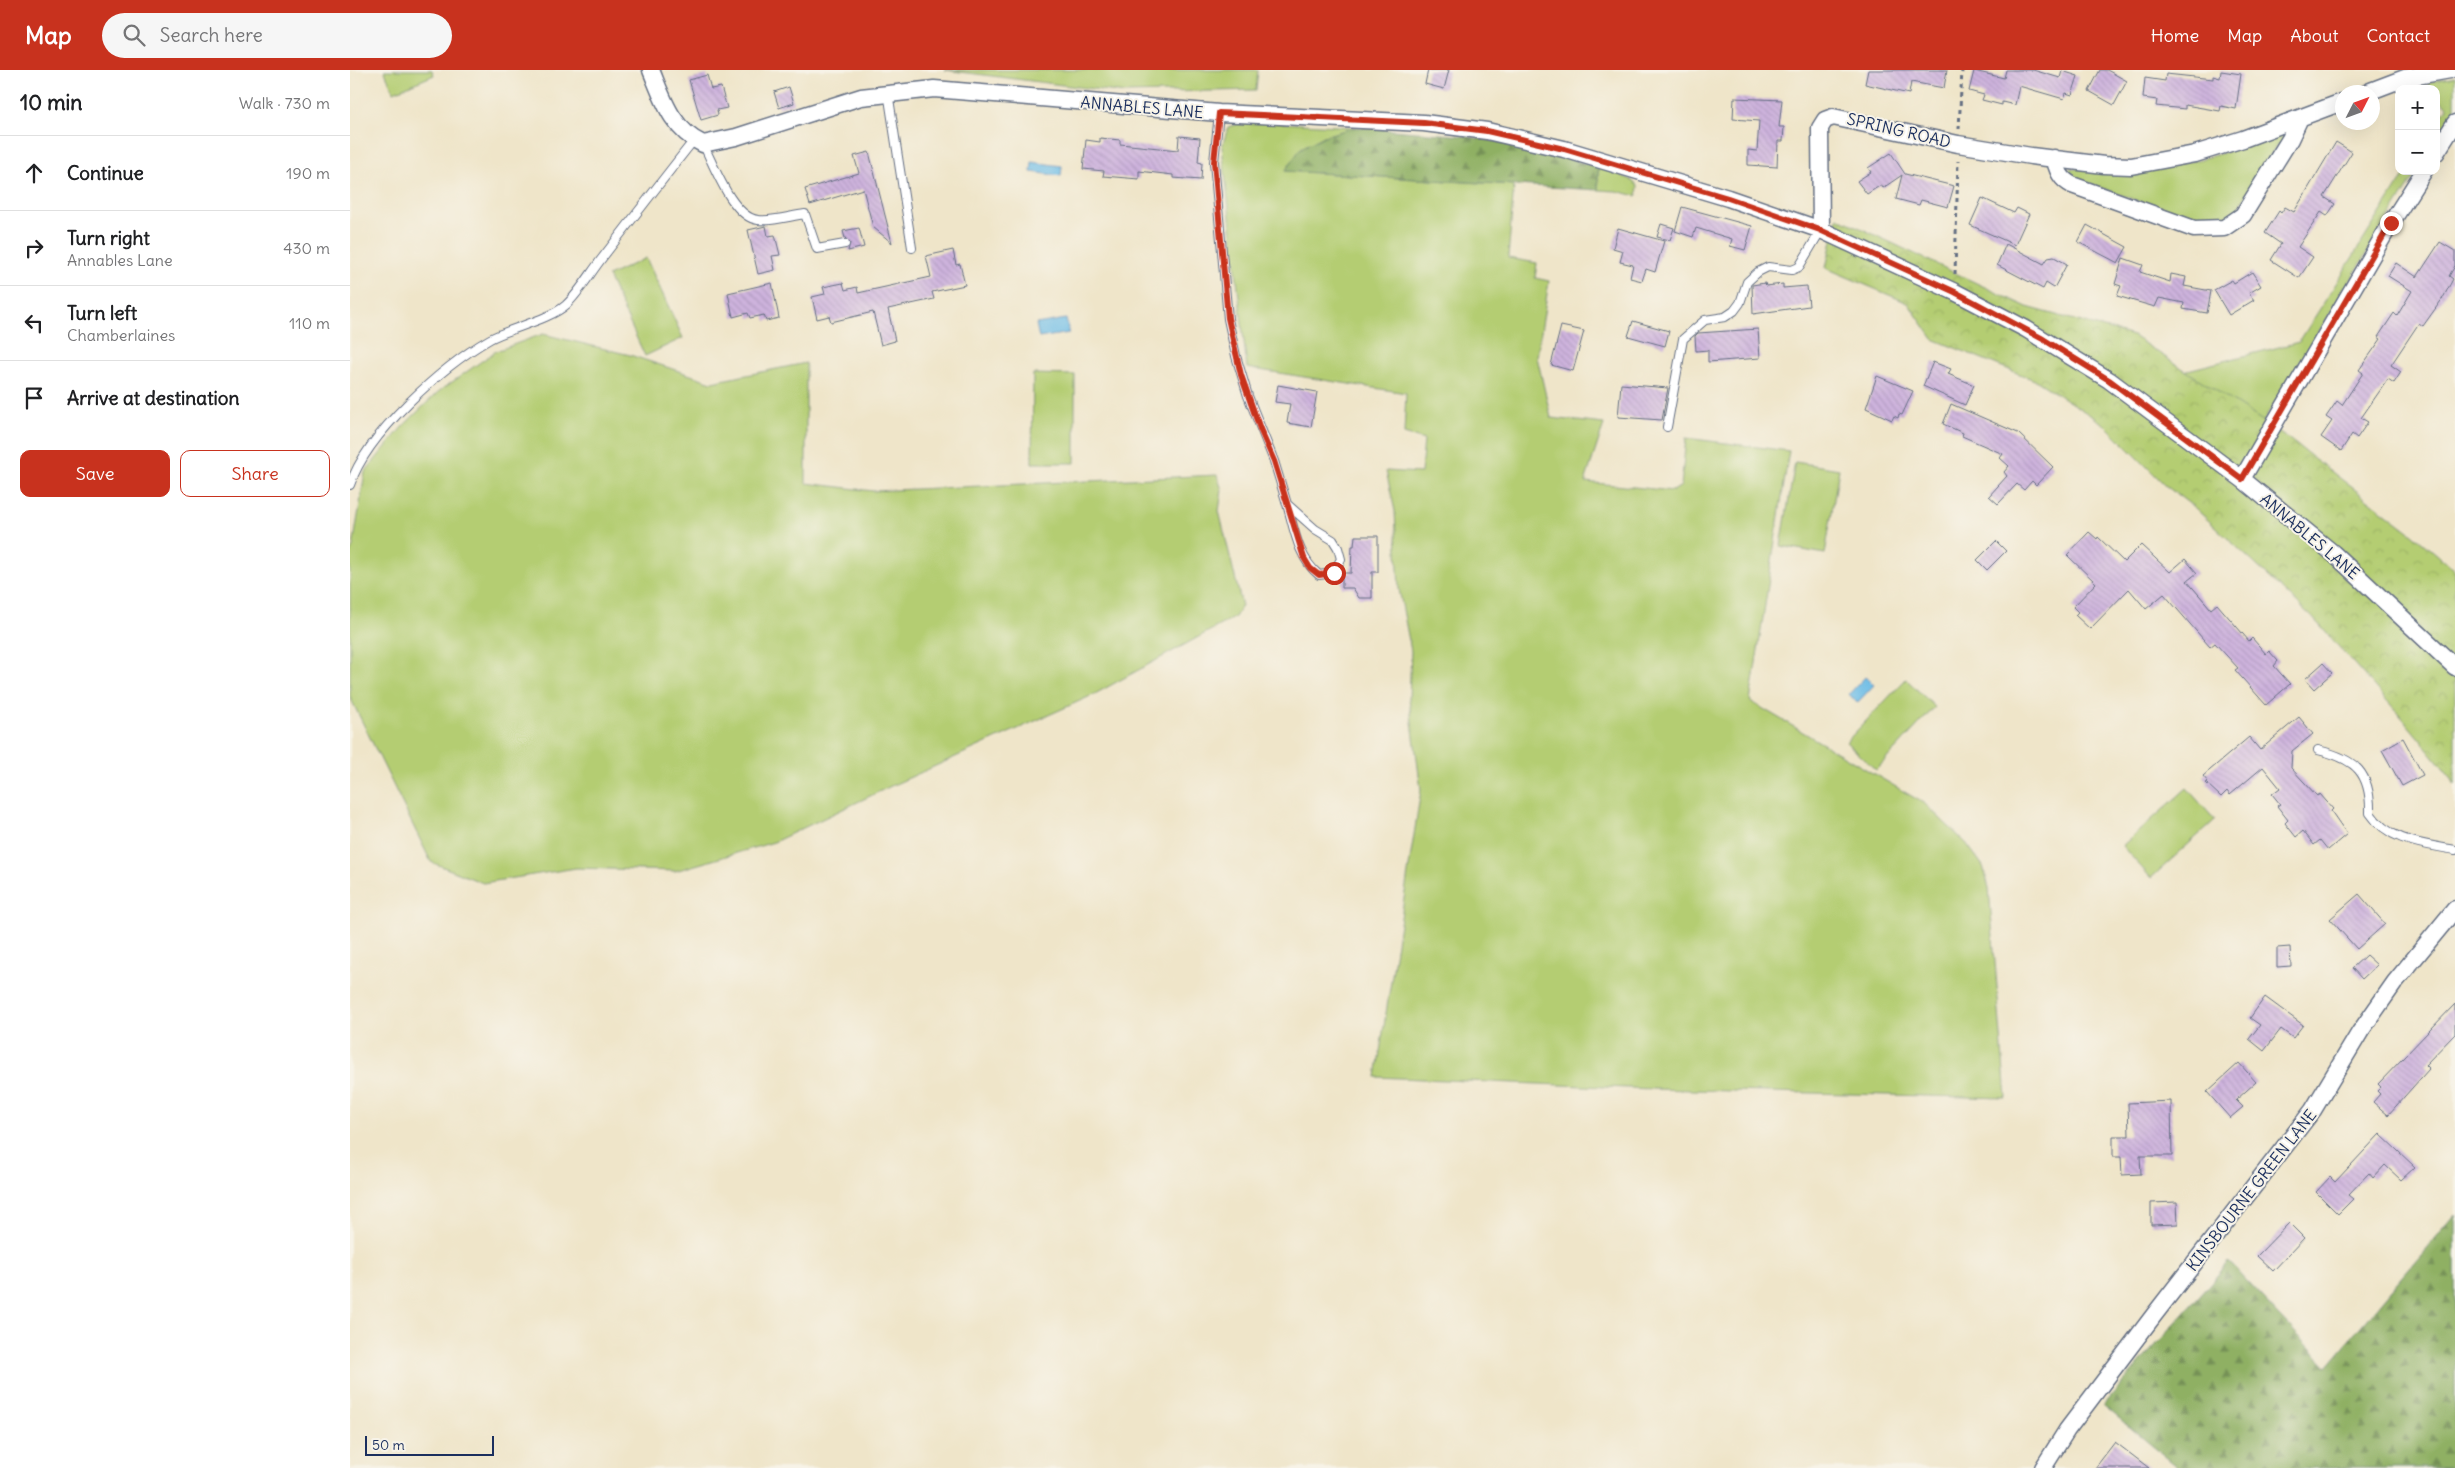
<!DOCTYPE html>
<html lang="en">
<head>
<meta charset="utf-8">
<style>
  :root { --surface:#fff; --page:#f6f6f6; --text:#202124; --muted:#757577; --line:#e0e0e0; --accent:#c8321e }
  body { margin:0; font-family:Delius,sans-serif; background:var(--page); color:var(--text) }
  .controls { position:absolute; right:15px; top:15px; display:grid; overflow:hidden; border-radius:10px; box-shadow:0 5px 20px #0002 }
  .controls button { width:45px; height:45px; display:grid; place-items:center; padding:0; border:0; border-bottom:1px solid var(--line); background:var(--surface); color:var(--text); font:25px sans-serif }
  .compass { position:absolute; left:1985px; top:15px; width:45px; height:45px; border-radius:50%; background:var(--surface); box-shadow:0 5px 20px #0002; rotate:48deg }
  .scale { position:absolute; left:15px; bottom:12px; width:129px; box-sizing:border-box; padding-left:5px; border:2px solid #1b2f5e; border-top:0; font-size:14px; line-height:18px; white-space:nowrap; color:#1b2f5e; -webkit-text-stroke:4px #f7f3e8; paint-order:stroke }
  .stop { position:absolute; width:15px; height:15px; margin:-11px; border:4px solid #c8321e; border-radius:50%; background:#fff }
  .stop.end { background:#c8321e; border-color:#fff; box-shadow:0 1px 5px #0008 }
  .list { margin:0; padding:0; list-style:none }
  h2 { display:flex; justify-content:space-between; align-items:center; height:65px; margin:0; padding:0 20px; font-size:21px }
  h2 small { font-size:16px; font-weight:400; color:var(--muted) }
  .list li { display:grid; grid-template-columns:32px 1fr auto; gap:15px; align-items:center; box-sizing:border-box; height:75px; padding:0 20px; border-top:1px solid var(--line) }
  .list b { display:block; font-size:19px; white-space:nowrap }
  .list p { margin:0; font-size:16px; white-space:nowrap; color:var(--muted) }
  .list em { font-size:16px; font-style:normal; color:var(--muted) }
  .actions { display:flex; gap:10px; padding:15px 20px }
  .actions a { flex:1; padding:11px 0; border:1px solid var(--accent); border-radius:10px; text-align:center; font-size:18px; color:var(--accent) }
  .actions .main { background:var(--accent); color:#fff }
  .icon { flex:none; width:28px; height:28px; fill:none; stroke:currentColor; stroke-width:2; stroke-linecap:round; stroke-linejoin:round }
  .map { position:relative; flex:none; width:2105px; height:1398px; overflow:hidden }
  header { display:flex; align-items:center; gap:30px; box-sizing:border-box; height:70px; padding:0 25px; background:var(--accent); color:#fff }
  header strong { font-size:24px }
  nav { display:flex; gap:28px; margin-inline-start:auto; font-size:18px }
  .search { width:350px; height:45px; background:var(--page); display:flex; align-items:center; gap:12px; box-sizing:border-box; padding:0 18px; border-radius:28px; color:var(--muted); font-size:19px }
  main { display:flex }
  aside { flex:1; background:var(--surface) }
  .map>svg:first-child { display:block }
  .grass { fill:#b4cd72; stroke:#687e68 }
  .forest { fill:url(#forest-firs); stroke:#557061 }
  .park { fill:url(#park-crowns); stroke:#687e68 }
  .water { fill:#6bbce6; stroke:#4376a2 }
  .building { fill:url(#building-back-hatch) }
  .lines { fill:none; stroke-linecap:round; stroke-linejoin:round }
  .lane-casing { stroke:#656f83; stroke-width:10 }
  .street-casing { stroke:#656f83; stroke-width:19 }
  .path { stroke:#656f83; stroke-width:3; stroke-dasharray:4 4; stroke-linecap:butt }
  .lane { stroke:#fff; stroke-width:8 }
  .street { stroke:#fff; stroke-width:16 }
  .route { stroke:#c8321e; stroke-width:6 }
  .labels { text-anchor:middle; stroke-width:4; stroke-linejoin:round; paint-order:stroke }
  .street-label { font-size:16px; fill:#1b2f5e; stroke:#f7f3e8 }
</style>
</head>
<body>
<header>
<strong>Map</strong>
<div class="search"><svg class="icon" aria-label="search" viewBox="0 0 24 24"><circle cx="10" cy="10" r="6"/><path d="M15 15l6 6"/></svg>Search here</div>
<nav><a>Home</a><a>Map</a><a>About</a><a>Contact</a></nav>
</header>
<main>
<aside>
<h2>10 min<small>Walk · 730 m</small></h2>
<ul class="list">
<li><svg class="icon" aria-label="ahead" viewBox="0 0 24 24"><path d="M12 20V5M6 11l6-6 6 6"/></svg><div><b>Continue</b></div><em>190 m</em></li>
<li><svg class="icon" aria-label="right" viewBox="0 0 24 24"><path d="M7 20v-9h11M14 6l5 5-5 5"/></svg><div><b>Turn right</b><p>Annables Lane</p></div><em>430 m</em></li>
<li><svg class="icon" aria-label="left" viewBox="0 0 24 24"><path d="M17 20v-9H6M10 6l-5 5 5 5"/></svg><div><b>Turn left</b><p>Chamberlaines</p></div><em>110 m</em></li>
<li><svg class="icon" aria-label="arrive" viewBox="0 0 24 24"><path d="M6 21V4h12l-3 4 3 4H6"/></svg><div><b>Arrive at destination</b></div></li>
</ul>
<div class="actions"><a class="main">Save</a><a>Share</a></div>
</aside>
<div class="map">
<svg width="2105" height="1398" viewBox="0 0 2105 1398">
  <defs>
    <pattern id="forest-firs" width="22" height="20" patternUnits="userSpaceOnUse" patternTransform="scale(1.25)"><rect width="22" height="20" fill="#8fb064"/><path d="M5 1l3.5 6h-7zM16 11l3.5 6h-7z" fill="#749056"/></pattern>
    <pattern id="park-crowns" width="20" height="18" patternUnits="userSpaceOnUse" patternTransform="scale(1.25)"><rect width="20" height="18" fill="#b4cd72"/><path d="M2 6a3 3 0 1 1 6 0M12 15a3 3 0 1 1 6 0" fill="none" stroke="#9ab065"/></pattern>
    <pattern id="building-back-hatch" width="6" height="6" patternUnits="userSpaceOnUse" patternTransform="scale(1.25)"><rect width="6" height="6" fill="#ceb3dd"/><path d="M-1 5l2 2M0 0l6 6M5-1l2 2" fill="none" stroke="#b09ac0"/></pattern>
  </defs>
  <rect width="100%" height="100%" fill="#f7f3e8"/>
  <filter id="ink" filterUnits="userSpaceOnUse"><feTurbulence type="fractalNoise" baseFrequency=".02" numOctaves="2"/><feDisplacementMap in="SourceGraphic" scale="10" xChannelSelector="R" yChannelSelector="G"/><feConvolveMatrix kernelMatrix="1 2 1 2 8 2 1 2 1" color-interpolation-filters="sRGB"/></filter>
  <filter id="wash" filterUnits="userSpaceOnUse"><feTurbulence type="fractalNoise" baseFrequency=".0096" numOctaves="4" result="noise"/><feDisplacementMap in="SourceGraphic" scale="20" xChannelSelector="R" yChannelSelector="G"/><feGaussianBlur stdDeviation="1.12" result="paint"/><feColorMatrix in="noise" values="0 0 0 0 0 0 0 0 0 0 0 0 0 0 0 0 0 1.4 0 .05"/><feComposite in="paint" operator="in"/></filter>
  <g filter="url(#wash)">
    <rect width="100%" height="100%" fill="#efe5c9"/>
    <path class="grass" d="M34,0H82L84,5L44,22Z
      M595,0H908L906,20L775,23Z
      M2105,7V39L2086,71V55L2097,37L2086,25V19H2080L2077,12Z
      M896,51L1006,57L974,66L935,101L1164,115L1158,188L1187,193L1185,208L1199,211L1187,287L1201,348L1254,354L1235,412L1323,421L1331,416L1336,368L1439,381L1400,631L1575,734L1616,773L1633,796L1639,818L1656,1028L1302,1019L1026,1007L1071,720L1059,629L1061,581L1049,519L1045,441L1036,401L1071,403L1074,370L1054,364L1056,323L897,298L872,77L878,57Z
      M1931,63L1935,64V72L1926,76L1886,142L1882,147L1855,156L1720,106L1718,102L1721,98C1800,107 1858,90 1931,63Z
      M1248,97L1280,109L1288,116L1287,126L1266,121L1248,120Z
      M2057,101H2068L1913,352L1834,301L1949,272Z
      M296,188L333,268L295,286L258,206Z
      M193,264L280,285L362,312L456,293V413L523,421L867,405L872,420L869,441L892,536L885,547L743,625L541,716L424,772L325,801L226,798L133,813L81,792L0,627V483L3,477L15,402L53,356L88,322L146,281Z
      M683,304L725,305V393H682Z
      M1445,392L1489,399L1475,484L1431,476Z
      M1556,609L1585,637L1526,700L1496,672Z
      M1837,718L1865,750L1801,808L1772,776Z"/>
    <path class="forest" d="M1006,57L1114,66L1177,77L1248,97V120L935,101L951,78L974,66Z
      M2105,1145V1398H1829L1753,1335L1879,1192L1977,1296Z"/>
    <path class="park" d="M1487,147L1677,237L1783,266L1931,363L2068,468L2105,500V715L2100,706L2049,644L1962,547L1845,438L1816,416L1754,354L1687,311L1583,269L1558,233L1476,198Z"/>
    <path class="water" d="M682,92L712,96L711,106L681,102Z
      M716,249L719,263L689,268L686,254Z
      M1515,607L1524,615L1507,633L1499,624Z"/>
    <g id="blocks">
      <path class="building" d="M1078,0H1099L1094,19L1075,14Z
        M1518,0H1597L1594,18L1561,12L1559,24L1515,14Z
        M1656,0H1683L1710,8L1712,1L1728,6L1722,25L1716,23L1714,29L1669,16L1665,35L1652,32V35L1632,30L1634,25L1619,21L1624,1L1654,8Z
        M1750,0H1757L1777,11L1764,35L1739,21Z
        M1871,1L1891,4L1886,39L1871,36L1870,41L1835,35V39L1806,36L1807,30L1793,28L1795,8L1815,11L1816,4L1863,9V6L1870,8Z
        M357,5L361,19L371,17L377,38L367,40L368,45L351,50L339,10Z
        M439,17L444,33L429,38L424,22Z
        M1384,28L1432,30L1429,57H1434L1433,71H1428L1427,97L1398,95V80L1407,81L1409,51L1383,49Z
        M829,66L850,68L848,92L852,93L851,110L823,108V105L789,101V109L753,106L754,101L733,99L736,70L750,72V68L770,70V74L828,80Z
        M1986,72L2002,82L1974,127L1985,134L1977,146L1971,142L1948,177L1963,187L1949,208L1921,190L1931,174L1915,163L1929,141L1931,143L1935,137L1944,142Z
        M519,82L542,173L523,157L513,119L460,135L455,119L509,103L504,86Z
        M1541,83L1555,104L1604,116L1598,137L1571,130L1569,135L1546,129L1552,105L1533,118L1531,115L1517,124L1507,111L1521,102L1518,98Z
        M1632,128L1664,143L1667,138L1679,144L1665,175L1620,155Z
        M1332,137L1402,156L1395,180L1380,176L1382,169L1346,158L1343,167L1325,161Z
        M1311,154L1324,158L1320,170L1307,167Z
        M1737,155L1777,177L1768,193L1728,172Z
        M416,156L418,166L425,165L430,185L422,186L425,200L408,204L398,160Z
        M509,158L514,177L498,181L500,173L495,168L493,161Z
        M1268,158L1314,171L1305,202L1296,199L1292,211L1280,208L1283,195L1270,192L1273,181L1263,178Z
        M2090,172L2105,181V196L2099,206L2103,209L2093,228L2073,256L2069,253L2041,295L2051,302L2044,313L2038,309L2011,348L2018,352L2007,368L2002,364L1991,381L1971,367L1982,351L1976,347L1987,331L1992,335L2013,303L2009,300L2031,269L2028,267L2044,243L2047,246L2062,221L2038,206L2046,193L2067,207Z
        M1656,174L1694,194L1698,188L1704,187L1717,194L1704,218L1696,213L1693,219L1647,195Z
        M603,180L606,195L610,194L615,215L582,222L584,229L538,239L545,271L531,275L523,242L481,252L479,246L467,249L462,227L475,224L473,217L493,213L495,220L507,217L508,223L581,207L576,186Z
        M1773,188L1793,195L1790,202L1820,212L1821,204L1836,207L1834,216L1861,221L1857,243L1833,239L1834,233L1809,228L1805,237L1767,226L1771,216L1765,214Z
        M1902,202L1911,216L1899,223L1904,230L1879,245L1864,220L1882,210L1884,213Z
        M422,213L429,248L416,251L414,245L400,248L398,243L383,247L378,223Z
        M1415,213L1416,216L1433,214V218L1457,216L1459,236L1403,244L1402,215Z
        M1283,251L1319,261L1315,276L1278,266Z
        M1211,256L1234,261L1223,301L1201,295Z
        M1408,259L1410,288L1358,292V280L1346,281L1345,266L1348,263Z
        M1583,292L1601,299L1598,304L1624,315L1615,335L1573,316Z
        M1527,306L1563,321L1552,345L1549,344L1548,348L1544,346L1542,350L1516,338Z
        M1271,314L1318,318L1312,350L1268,347Z
        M928,315L967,322L961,357L937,353L940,334L925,332Z
        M1601,334L1668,363L1703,397L1686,415L1682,411L1674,420L1667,414L1648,434L1639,426L1657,406L1654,402L1659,396L1650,388L1653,384L1612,366L1613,363L1593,354Z
        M1739,462L1747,469L1748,467L1774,492L1791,475L1820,502L1835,489L1847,503L1837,511L1861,539L1867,534L1899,571L1902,568L1916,584L1919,581L1928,591L1924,596L1940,614L1916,635L1885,600L1888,598L1865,573L1860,577L1814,524L1796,539L1779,519L1740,559L1725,545L1728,542L1723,537L1746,513L1717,485Z
        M1005,466H1028V502H1022V528H1009L1003,518H992V503H1001L1002,476H1004Z
        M1646,471L1656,481L1637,500L1627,490Z
        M1973,593L1982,603L1964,619L1955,609Z
        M1949,647L1963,664L1942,681L1941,698L1967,726L1970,724L1983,739L1981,741L1997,764L1978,780L1970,770L1964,775L1953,761L1946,767L1935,753L1938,750L1927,736L1930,734L1922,724L1930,718L1913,697L1880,725L1877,721L1871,727L1856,713L1858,712L1853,706L1899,667L1910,680Z
        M2053,668L2073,705L2052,716L2032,680Z
        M2009,824L2035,854L2007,879L1980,849Z
        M1940,877L1941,896L1927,897V878Z
        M2016,885L2027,895L2012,909L2002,898Z
        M1915,927L1953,955L1943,968L1931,959L1914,981L1899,969L1910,955L1900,948Z
        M2105,934V964L2075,995L2079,999L2038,1045L2023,1032L2030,1024L2027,1021L2031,1017L2028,1014Z
        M1889,993L1906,1012L1886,1030L1893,1037L1880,1048L1857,1022Z
        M1821,1031L1822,1086H1790L1791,1104L1772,1105L1771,1087H1763V1066H1779L1778,1033Z
        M2030,1064L2065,1097L2051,1110L2035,1095L2023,1108L2019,1103L1998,1125L2003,1129L1988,1144L1966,1122L1980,1107L1985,1112Z
        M1827,1132L1828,1154L1801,1155V1133Z
        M1939,1153L1954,1168L1923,1201L1907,1186Z
        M1765,1372L1799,1398H1745Z"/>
    </g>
  </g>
  <g filter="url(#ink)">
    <use href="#blocks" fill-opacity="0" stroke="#656f83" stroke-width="1"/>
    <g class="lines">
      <defs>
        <path id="lane" d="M538,22L562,178
          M869,43L864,92L878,249L886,286L898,326L924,391L937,434L965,459L983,470L988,478L991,489L983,503L969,505C948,488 944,458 937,434
          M353,74C364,95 382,147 408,150C422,152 440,146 455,144L467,179L495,174
          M1317,357L1333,269L1355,250L1375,247L1384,241L1390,233L1397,212L1408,202L1418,197L1442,200L1449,197L1471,160
          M0,415C17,363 93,296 140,269C160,258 199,250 216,235C230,222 241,202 253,187C283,148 313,109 344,70
          M1968,680C2006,689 2021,703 2020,743C2039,772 2074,774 2105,780"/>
        <path id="street" d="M301,0C313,29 322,60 353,74L386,67L511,27L584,19L869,43L1074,53L1137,61L1214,79L1378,128L1471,160L1605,222L1676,259L1759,310L1892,409L1983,483L2105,597
          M2018,22L2055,8L2100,0
          M2086,83L2105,53
          M1704,88C1708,101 1710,109 1722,115L1844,159L1874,158L1893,145L1940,69L1950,48
          M1471,160L1470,58L1475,50L1483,47L1608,74L1681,86L1754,95L1781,96L1845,84L1893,69L1992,32
          M1892,409L2041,153L2074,101
          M1693,1398L1717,1360L1804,1245L1963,1040L2010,962L2045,912L2105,839"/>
      </defs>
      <use href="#lane" class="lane-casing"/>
      <use href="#street" class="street-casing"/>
      <path class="path" d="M1609,59L1612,0
        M1605,204L1608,91"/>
      <use href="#lane" class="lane"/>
      <use href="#street" class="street"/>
    </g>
  </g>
  <g class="lines" filter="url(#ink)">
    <path class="route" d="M984,503L969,505L960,498L954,488L924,391L910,359L891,305L878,248L864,92L869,43L1074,53L1137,61L1214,79L1378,128L1470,160L1605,222L1693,269L1759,310L1892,409L2041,153"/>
  </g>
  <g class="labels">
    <g class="street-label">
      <text transform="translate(792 37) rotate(5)" y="6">ANNABLES LANE</text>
      <text transform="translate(1549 60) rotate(13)" y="6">SPRING ROAD</text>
      <text transform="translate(1960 466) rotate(40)" y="6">ANNABLES LANE</text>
      <text transform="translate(1901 1120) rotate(-52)" y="6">KINSBOURNE GREEN LANE</text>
    </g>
  </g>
</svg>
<div class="controls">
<button>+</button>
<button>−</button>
</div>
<svg class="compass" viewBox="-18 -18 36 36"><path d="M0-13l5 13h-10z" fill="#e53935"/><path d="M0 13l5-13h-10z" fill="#757577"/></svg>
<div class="scale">50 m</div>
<div class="stop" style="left:984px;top:503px"></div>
<div class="stop end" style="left:2041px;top:153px"></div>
</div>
</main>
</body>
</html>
